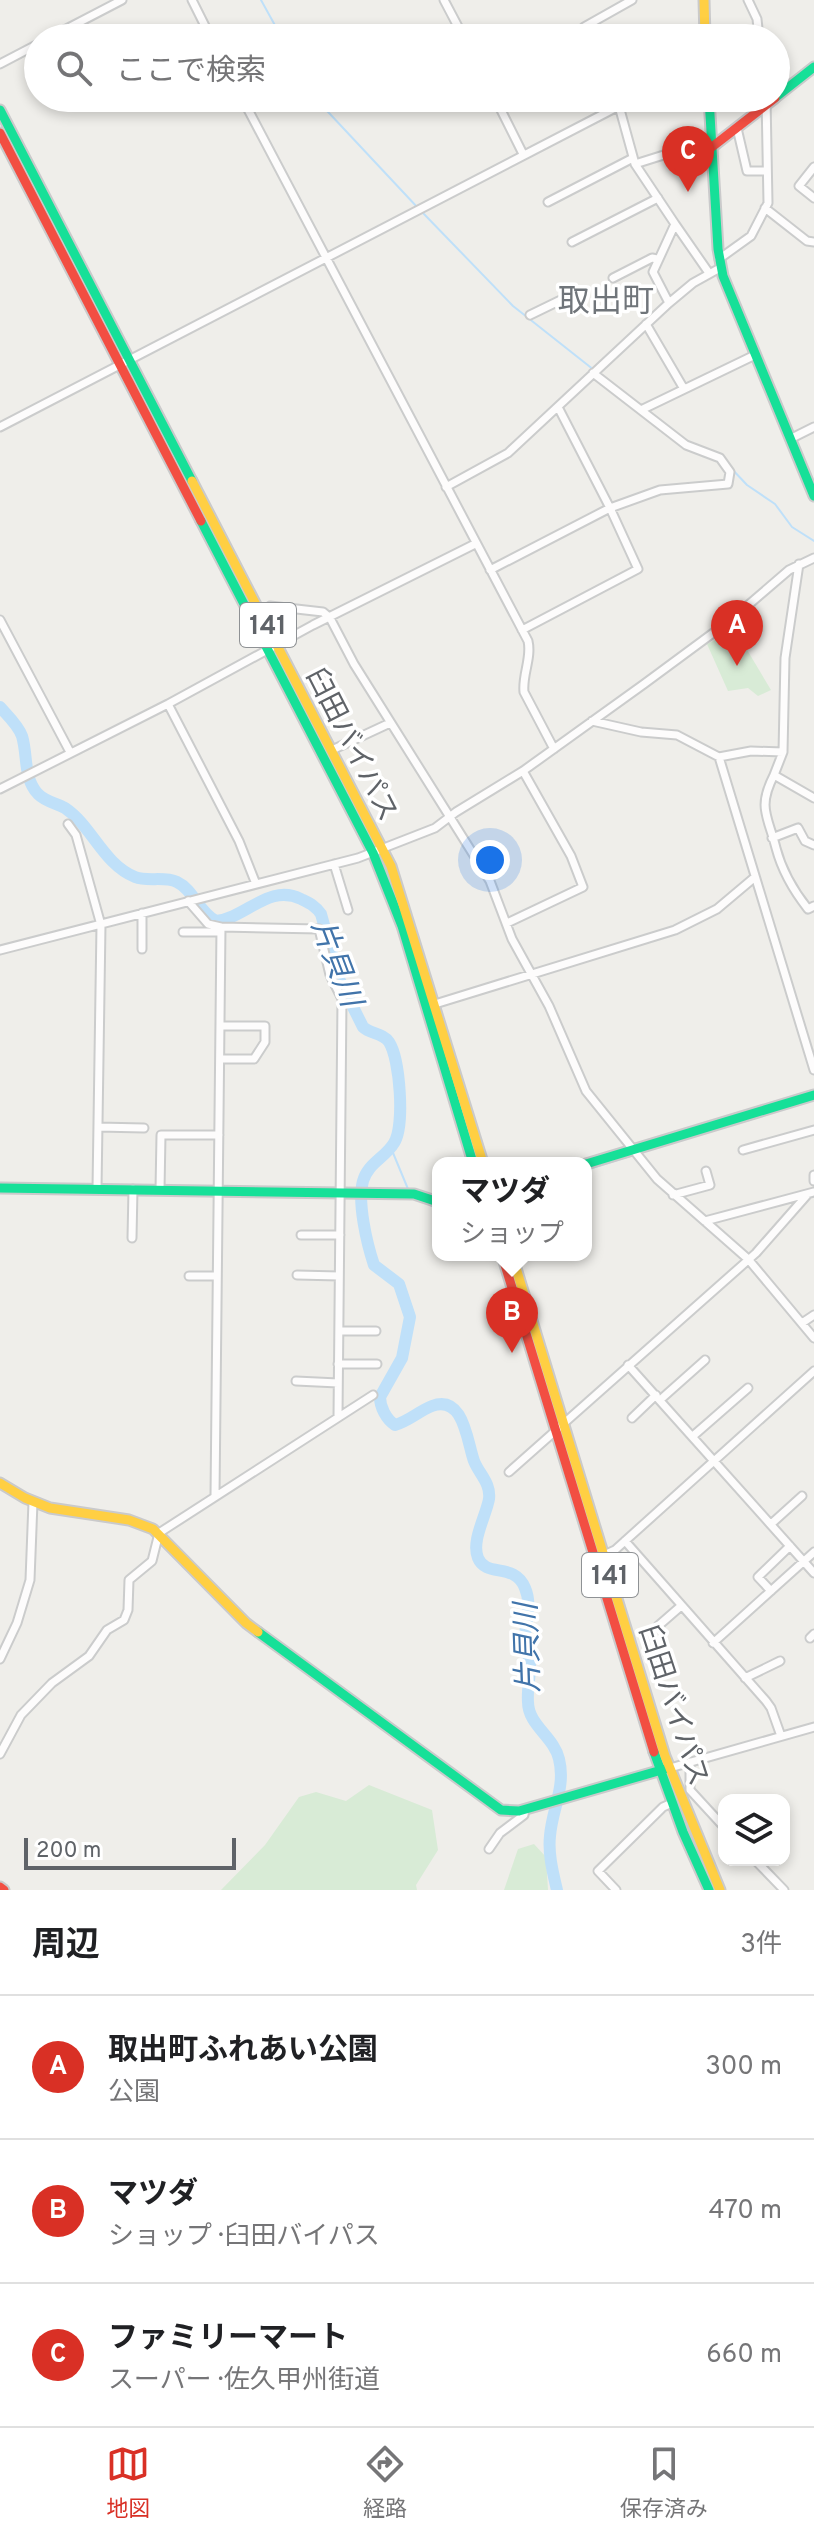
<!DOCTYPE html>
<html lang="ja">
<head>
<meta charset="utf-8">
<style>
  :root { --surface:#fff; --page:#f2f2f2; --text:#202124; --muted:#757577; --line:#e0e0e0; --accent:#d93025 }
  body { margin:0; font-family:Overpass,"Noto Sans JP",sans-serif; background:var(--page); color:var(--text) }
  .controls { position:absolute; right:24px; bottom:24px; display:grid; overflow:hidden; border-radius:16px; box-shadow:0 4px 12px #0003 }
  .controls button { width:72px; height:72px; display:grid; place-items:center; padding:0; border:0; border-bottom:2px solid var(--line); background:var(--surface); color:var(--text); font:40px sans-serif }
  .scale { position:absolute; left:24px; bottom:20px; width:212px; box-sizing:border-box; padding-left:8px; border:4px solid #5f6368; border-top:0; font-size:22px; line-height:28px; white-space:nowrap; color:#5f6368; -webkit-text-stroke:6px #fff; paint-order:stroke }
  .you { position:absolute; left:490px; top:860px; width:28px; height:28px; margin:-20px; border:6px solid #fff; border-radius:50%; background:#1a73e8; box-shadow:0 0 0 12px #1a73e833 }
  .badge { display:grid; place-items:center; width:52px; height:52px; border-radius:50%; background:var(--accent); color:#fff; font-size:26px; font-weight:700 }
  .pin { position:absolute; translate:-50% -66px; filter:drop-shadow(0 2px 4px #0008) }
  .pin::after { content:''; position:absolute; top:42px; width:28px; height:24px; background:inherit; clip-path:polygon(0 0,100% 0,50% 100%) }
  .popup { position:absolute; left:432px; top:1157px; width:160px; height:104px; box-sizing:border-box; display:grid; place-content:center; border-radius:16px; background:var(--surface); filter:drop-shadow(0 2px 6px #0005); font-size:26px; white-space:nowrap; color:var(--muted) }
  .popup b { font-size:30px; color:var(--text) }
  .popup::after { content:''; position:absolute; left:50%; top:100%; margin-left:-16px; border:16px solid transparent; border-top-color:var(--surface) }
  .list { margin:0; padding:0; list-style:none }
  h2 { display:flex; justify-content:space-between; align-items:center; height:104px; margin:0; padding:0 32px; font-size:34px }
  h2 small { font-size:26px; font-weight:400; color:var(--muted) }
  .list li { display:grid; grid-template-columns:52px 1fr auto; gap:24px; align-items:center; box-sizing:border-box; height:144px; padding:0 32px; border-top:2px solid var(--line) }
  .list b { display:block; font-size:30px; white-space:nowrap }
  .list p { margin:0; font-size:26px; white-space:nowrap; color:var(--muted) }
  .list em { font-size:26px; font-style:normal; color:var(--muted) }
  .icon { flex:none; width:44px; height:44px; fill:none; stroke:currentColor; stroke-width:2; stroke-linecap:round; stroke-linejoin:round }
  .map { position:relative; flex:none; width:814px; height:1890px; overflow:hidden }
  .search { position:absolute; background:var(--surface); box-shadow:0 4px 12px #0003; left:24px; right:24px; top:24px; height:88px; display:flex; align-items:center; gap:20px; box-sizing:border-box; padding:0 28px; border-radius:44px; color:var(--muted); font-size:30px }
  .sheet { height:536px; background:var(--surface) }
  nav { display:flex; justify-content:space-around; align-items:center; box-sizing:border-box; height:112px; border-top:2px solid var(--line); background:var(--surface); font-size:22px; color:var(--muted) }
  nav a { display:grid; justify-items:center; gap:4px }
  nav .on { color:var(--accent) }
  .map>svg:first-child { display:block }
  .green { fill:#d8ebd6 }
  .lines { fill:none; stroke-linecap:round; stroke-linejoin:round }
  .stream { stroke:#bfe0f9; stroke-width:2 }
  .river { stroke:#bfe0f9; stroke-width:12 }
  .street-casing { stroke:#cbcccc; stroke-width:11 }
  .fast-casing { stroke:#cacacb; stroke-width:13 }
  .slow-casing { stroke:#cacacb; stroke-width:13 }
  .jam-casing { stroke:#cacacb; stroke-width:13 }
  .street { stroke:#fdfcfc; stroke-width:7 }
  .fast { stroke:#16e098; stroke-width:9 }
  .slow { stroke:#ffcf43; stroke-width:9 }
  .jam { stroke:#f24e42; stroke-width:9 }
  .labels { text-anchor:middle; stroke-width:7; stroke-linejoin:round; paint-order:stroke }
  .shield { fill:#fff; stroke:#8f9295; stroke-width:2 }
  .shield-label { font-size:26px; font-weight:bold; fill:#5f6368 }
  .street-label { font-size:28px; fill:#5f6368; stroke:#fff }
  .water-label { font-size:30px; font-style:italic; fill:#4174aa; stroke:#fff }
  .quarter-label { font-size:32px; fill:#70757a; stroke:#fff }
</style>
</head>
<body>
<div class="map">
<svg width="814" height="1890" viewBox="0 0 814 1890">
  <rect width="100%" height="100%" fill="#efeeea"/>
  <path class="green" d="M727,634L732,645L743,643L771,690L758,696L748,688L728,691L707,644Z
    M369,1785L432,1810L438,1850L416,1885L417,1890H221L265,1845L299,1797L316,1792L346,1801Z
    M534,1844L546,1857L548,1890H504L518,1849Z"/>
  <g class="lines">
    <path class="stream" d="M261,0L282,38
      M315,98L418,208
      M423,213L513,306L594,370
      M731,468L747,485L775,504L792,527L814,541
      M391,1148L408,1189
      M586,1170L630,1156
      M418,1199L438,1209"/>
    <path class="river" d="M0,707C8,716 18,725 22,736C28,756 23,778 38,794C46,802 56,803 65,808C92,826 103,864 135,877C148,882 164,876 177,882C194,890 199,913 216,921C246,918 269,883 301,899C309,903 316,906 321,914L339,979L363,1027C370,1034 383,1033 389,1042C400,1059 405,1126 394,1143C385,1158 368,1163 363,1181C357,1202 367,1244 374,1265L399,1284L410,1317L402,1358L380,1397C380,1407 386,1419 395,1425C409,1421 419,1411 432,1406C464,1394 467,1442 474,1461C479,1474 491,1483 489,1499C486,1516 471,1541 478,1558C486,1578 515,1562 525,1588C532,1604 526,1620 525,1636C524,1647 530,1656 530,1666C530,1678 527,1690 528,1702C528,1725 554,1737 559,1759C566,1787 552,1809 550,1836C548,1854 553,1873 557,1890"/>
    <defs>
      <path id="street" d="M192,0L211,38
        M444,0L464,38
        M748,0L757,19L759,38
        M49,38L122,0
        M589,38L584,27L632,0
        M0,64L38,44
        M242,98L528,641C532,658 522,675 524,692L554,749
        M495,98L523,154
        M617,98L619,106L644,98
        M655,98L657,103
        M737,128L747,171H767
        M635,164L670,153H692L712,147
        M814,167L799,186L814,198
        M548,202L633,158
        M765,208L807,241L814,242
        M675,224L709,273
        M572,242L658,198
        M719,259L751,236L768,203L766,98
        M613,278L652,258L657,259
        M530,315L565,298
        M646,324L684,389
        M641,410L755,355
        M0,427L619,106L635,164L675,224L653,272L669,303
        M790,439L814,427
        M446,487L508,453L669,303L693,283L720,268
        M490,570L610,508L660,490L728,484L730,472L720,458L686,445L593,373
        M270,606L323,612L330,618L354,664L490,881L512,939L549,1006L586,1091L657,1179L748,1259L814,1338
        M0,620L70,752
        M522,630L638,569L610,508L558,407
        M168,704L239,841L256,884
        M592,721L641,732L677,735L719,757L751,751L783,752L785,658L799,564
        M332,750L390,723
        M783,752L774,775L814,798
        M719,757L814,1070
        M774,775C757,808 768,816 776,848C782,871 793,890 808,909L814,906
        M0,789L168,704L313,625L475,544
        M68,824L76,835L101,925L97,1189
        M772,838L798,828L805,841L814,845
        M334,864L348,910
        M188,901L208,924L221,927L215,1496
        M507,923L583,887L571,856L523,771
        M221,927L319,929L330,975L342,999L338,1417
        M183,932H221
        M142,949V913
        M0,950L358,858L435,828L456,812L523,771L644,684L732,619L789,570L814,558
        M435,1004L675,930L717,909L755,877
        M220,1026H265V1042L254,1059H220
        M98,1127L144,1128
        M743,1150L814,1130
        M814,1175V1181
        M160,1190L161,1135H219
        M673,1195L710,1185L706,1171
        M705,1221L814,1192
        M301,1235H340
        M132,1238L133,1189
        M297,1275L339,1276
        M189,1276H217
        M802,1323L814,1315
        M339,1331H376
        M338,1364H377
        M628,1365L814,1573
        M296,1381L338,1383
        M660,1400L705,1360
        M632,1418L656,1395
        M693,1436L748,1388
        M509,1472L756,1253L807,1195
        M771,1524L802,1496
        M625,1541L766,1701L771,1708L781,1736
        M604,1555L615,1550L814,1371
        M771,1591L758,1577L790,1546
        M658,1626L681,1606
        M810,1638L814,1634
        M713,1643L814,1552
        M0,1659L17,1623L30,1580L33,1502
        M745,1678L780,1661
        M0,1754L21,1715L52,1683L89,1656L107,1630L124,1620L128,1610L129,1580L152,1561L159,1533L373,1395
        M690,1762V1790L724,1827
        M670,1768L814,1727
        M489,1849L500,1833L524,1815L525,1809
        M755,1860L784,1890
        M616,1890L598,1871L663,1807L672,1803"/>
      <path id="fast" d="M776,97L814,67
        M709,98L718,249L723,276L814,496
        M0,110L192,481
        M201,521L373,853L402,926L473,1163
        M586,1164L814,1095
        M0,1188L414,1194L438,1202
        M258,1632L501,1810L519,1811L665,1769
        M654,1752L683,1832L709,1890"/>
      <path id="slow" d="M704,0L705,38
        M192,481L391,866L483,1163
        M512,1255L665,1756L720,1890
        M0,1483L25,1498L50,1508L129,1520L153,1529L246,1623L258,1632"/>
      <path id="jam" d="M0,133L201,521
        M712,147L775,98
        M502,1255L654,1752
        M0,1887L4,1890"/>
    </defs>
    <use href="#street" class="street-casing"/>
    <use href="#fast" class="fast-casing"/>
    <use href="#slow" class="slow-casing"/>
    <use href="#jam" class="jam-casing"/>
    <use href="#street" class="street"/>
    <use href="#fast" class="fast"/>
    <use href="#slow" class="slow"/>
    <use href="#jam" class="jam"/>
  </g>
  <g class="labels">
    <g class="shield">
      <rect x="240" y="603" width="56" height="44" rx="6"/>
      <rect x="582" y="1553" width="56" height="44" rx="6"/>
    </g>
    <g class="shield-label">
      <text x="268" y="634">141</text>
      <text x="610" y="1584">141</text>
    </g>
    <g class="street-label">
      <text transform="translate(353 744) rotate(63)" y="10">臼田バイパス</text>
      <text transform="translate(675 1705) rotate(72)" y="10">臼田バイパス</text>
    </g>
    <g class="water-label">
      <text transform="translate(337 963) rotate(69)" y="10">片貝川</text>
      <text transform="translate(527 1648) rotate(-92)" y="10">片貝川</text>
    </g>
    <g class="quarter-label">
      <text x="606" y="311">取出町</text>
    </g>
  </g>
</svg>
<div class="controls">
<button><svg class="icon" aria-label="layers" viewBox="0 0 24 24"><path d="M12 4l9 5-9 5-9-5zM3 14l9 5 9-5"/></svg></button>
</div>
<div class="scale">200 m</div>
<div class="you"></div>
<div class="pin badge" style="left:737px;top:666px">A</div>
<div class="pin badge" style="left:512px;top:1353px">B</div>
<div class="popup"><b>マツダ</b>ショップ</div>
<div class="pin badge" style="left:688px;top:192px">C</div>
<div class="search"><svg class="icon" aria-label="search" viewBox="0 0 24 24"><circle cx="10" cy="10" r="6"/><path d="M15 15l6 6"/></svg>ここで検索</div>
</div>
<section class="sheet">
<h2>周辺<small>3件</small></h2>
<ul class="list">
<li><span class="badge">A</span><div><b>取出町ふれあい公園</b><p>公園</p></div><em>300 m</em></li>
<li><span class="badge">B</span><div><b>マツダ</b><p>ショップ · 臼田バイパス</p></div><em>470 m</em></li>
<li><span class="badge">C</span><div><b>ファミリーマート</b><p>スーパー · 佐久甲州街道</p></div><em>660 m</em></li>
</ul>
</section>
<nav>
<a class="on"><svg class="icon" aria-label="map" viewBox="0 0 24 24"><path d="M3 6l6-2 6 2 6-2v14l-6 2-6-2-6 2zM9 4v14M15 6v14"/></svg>地図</a>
<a><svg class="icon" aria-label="directions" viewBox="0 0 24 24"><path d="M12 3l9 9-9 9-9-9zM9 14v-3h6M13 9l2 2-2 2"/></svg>経路</a>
<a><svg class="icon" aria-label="saved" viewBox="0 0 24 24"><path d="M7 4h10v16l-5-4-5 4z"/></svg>保存済み</a>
</nav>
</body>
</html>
